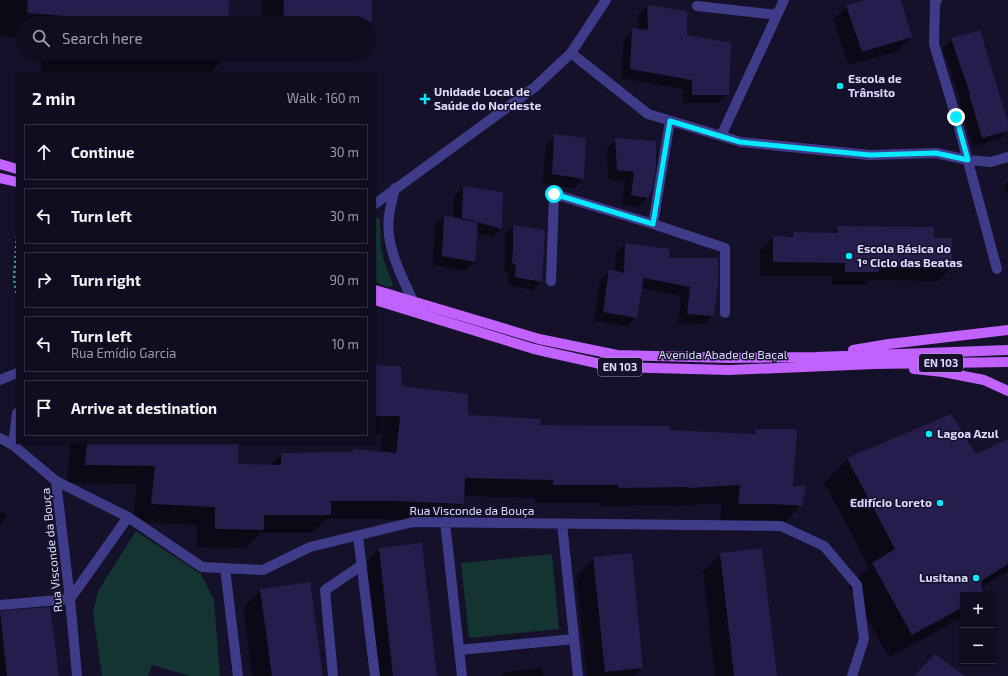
<!DOCTYPE html>
<html lang="en">
<head>
<meta charset="utf-8">
<style>
  :root { --surface:#100d20; --page:#191629; --text:#f1f3f6; --muted:#9c9ca5; --line:#302d3e }
  body { margin:0; font-family:"Exo 2",sans-serif; background:var(--page); color:var(--text) }
  .controls { position:absolute; right:12px; bottom:12px; display:grid; overflow:hidden; border-radius:0px; box-shadow:0 1px 3px #0004 }
  .controls button { width:36px; height:36px; display:grid; place-items:center; padding:0; border:0; border-bottom:1px solid var(--line); background:var(--surface); color:var(--text); font:20px sans-serif }
  .stop { position:absolute; width:12px; height:12px; margin:-9px; border:3px solid #07e9fe; border-radius:50%; background:#fff }
  .stop.end { background:#07e9fe; border-color:#fff; box-shadow:0 1px 4px #0008 }
  .list { margin:0; padding:0; list-style:none }
  h2 { display:flex; justify-content:space-between; align-items:center; height:52px; margin:0; padding:0 16px; font-size:17px }
  h2 small { font-size:13px; font-weight:400; color:var(--muted) }
  .list li { display:grid; grid-template-columns:26px 1fr auto; gap:12px; align-items:center; box-sizing:border-box; height:56px; margin:0 8px 8px; padding:0 8px; border:1px solid var(--line); border-radius:0px }
  .list b { display:block; font-size:15px; white-space:nowrap }
  .list p { margin:0; font-size:13px; white-space:nowrap; color:var(--muted) }
  .list em { font-size:13px; font-style:normal; color:var(--muted) }
  .icon { flex:none; width:22px; height:22px; fill:none; stroke:currentColor; stroke-width:2; stroke-linecap:round; stroke-linejoin:round }
  .map { position:relative; flex:none; width:1008px; height:676px; overflow:hidden }
  .search { position:absolute; background:var(--surface); box-shadow:0 1px 3px #0004; left:16px; top:16px; width:360px; height:44px; display:flex; align-items:center; gap:10px; box-sizing:border-box; padding:0 14px; border-radius:22px; color:var(--muted); font-size:15px }
  .panel { position:absolute; background:var(--surface); box-shadow:0 1px 3px #0004; left:16px; top:72px; width:360px; height:372px; border-radius:0px }
  .map>svg:first-child { display:block }
  .green { fill:#143432 }
  .shadow { fill:#0007 }
  .building { fill:#251d4b }
  .lines { fill:none; stroke-linecap:round; stroke-linejoin:round }
  .path { stroke:#31bcb1; stroke-width:2.5; stroke-dasharray:2 3; stroke-linecap:butt }
  .minor { stroke:#3e3c89; stroke-width:10 }
  .tertiary { stroke:#3e3c89; stroke-width:10 }
  .primary { stroke:#c161fe; stroke-width:10 }
  .route { stroke:#07e9fe; stroke-width:5 }
  .poi-dot { fill:#07e9fe; stroke:#15112a; stroke-width:1.5 }
  .labels { text-anchor:middle; stroke-width:3; stroke-linejoin:round; paint-order:stroke }
  .shield { fill:#15112a; stroke:#a19ebf; stroke-width:1 }
  .shield-label { font-size:11px; font-weight:bold; fill:#dddaff }
  .poi-label { font-size:12px; font-weight:bold; fill:#dddaff; stroke:#15112a; text-anchor:start }
  .street-label { font-size:12px; fill:#dddaff; stroke:#15112a }
</style>
</head>
<body>
<div class="map">
<svg width="1008" height="676" viewBox="0 0 1008 676">
  <rect width="100%" height="100%" fill="#15112a"/>
  <path class="green" d="M375,218H379L380,221L381,248L384,261L393,284L392,286L388,287L375,282Z
    M136,531L201,574L214,600L220,676H190L152,665L148,676H102L93,613L98,591Z
    M552,554L559,629L469,638L461,563Z"/>
  <path class="shadow" d="M0,0H228L227,23H23V38L0,36Z
    M262,0H371L372,34L369,37V23H261Z
    M869,0H899L911,37L897,51L849,65L833,20L847,6Z
    M648,6L686,35L728,94L718,103H683V89L621,78L624,39L633,29L639,30L638,15Z
    M952,39L1008,127V131L1000,139L973,147L960,104L961,103L943,48Z
    M42,53H225L224,58L209,73H77L41,71Z
    M290,53H353L349,57Z
    M555,135L583,179L574,188L543,183L546,144Z
    M616,139L655,142L647,198L638,207L622,204L625,181L608,179L607,149Z
    M1008,182V197L1004,186Z
    M463,187L502,193L501,228L492,237L476,233L474,262L465,271L433,265L435,225L444,216L454,218V196Z
    M514,226L541,282L533,290L508,285V273L504,272L505,258V234Z
    M838,227L951,267L938,281L870,280L865,285H832V276H760V251L774,237L789,238L793,233L832,234Z
    M625,244L668,259L713,315L704,324L678,323L681,296L641,288L636,317L627,326L594,321L600,280L610,270L615,272L616,253Z
    M375,366L401,387L467,416L539,426L751,435L756,430L792,487L801,505L783,524L720,522L722,503L670,506V505L600,506V503H535V498L463,496V504L444,522L377,519H326L312,533H260L245,548L197,547V525L133,522L137,484L67,483L70,443H237V465H270L282,454L351,453L353,450L380,452L382,434H375Z
    M1008,451V571L981,588L982,595H963V615L958,620L889,657L849,587L869,567L824,482L848,459L975,455Z
    M0,511L7,516L0,526Z
    M421,544L436,676H374L362,567L379,549Z
    M721,554L776,676H715L703,571Z
    M594,558L642,668L634,676H587L576,576Z
    M261,590L322,676H252L243,607Z
    M49,608L58,676H0V612Z
    M542,668L543,676H501L505,672Z"/>
  <path class="building" d="M28,0H229L228,23H65V16L27,13Z
    M284,0H372V23H283Z
    M865,0H901L912,37L862,52L846,5Z
    M647,5L687,11V35L731,43L729,95H692V80L630,69L632,28L648,30Z
    M980,30L1008,123V131L982,138L969,94H970L951,38Z
    M154,53H226L225,58Z
    M554,134L586,138L584,179L552,174Z
    M615,138L656,141V168L652,190L648,198L631,195L634,172L617,170Z
    M463,186L503,192L502,229L462,218Z
    M444,215L478,223L475,262L442,256Z
    M513,225L545,230L542,282L515,277L516,265L512,263L513,249Z
    M837,226L934,227V238H952V268L879,267V272H845V263L773,262V236L793,237V232L837,233Z
    M625,243L670,249L669,258H718V285L717,289L714,316L687,314L690,287L644,278L637,318L603,312L609,269L624,273Z
    M375,365L401,366L402,386L468,394V415L541,419L540,425L670,426L669,430L755,434V429H797L793,486H806L802,506L775,504H738L740,485L688,488V487L618,488V485H553V480L465,478L464,504L396,501H331V515H264V530L215,529V507L151,504L155,466L85,465L87,443H238V464L281,465V453L353,452V449L396,453L400,416H375Z
    M951,414L976,454L1008,439V564L981,581L983,595H963V607L912,635L872,563L895,549L847,458Z
    M422,543L437,676H393L379,548Z
    M762,548L777,676H734L720,553Z
    M632,553L643,668L605,672L593,557Z
    M310,582L323,676H272L260,589Z
    M50,607L59,676H7L0,611Z
    M935,654L965,676H914Z"/>
  <g class="lines">
    <path class="path" d="M17,236L14,279L17,295"/>
    <path class="minor" d="M937,0L935,2L934,44L956,117L997,269
      M697,6L777,15
      M571,53L648,114L741,142L870,155L936,153L968,160L991,162L1008,157
      M721,136L784,0
      M653,224L670,121
      M551,281L554,194L653,224L725,248V313
      M0,438L13,445L56,481L128,517L202,567L263,570L310,547L413,522L781,526L824,546L857,585L864,639L852,676
      M13,445L17,413
      M56,481L70,599L77,676
      M445,522L462,676
      M562,524L578,676
      M358,536L375,676
      M225,568L238,676
      M0,605L70,599L128,517
      M459,650L574,639
      M333,676L325,590L362,565"/>
    <path class="tertiary" d="M395,188C393,197 390,207 389,216C385,245 401,275 413,301
      M375,204L535,87L571,53L606,0
      M0,380L17,373"/>
    <path class="primary" d="M0,164L17,169
      M0,178L17,182
      M375,290L539,339L617,355L729,358L816,357L1008,350
      M375,300L534,349L614,367L729,370L875,364L1008,362
      M853,350L889,344L1008,330
      M914,369L943,372L984,380L1008,391"/>
  </g>
  <g class="lines">
    <path class="route" d="M554,194L653,224L670,121L740,142L870,155L936,153L968,160L956,117"/>
  </g>
  <g class="poi-dot">
    <circle cx="840" cy="86" r="4"/>
    <path d="M423 93h4v4h4v4h-4v4h-4v-4h-4v-4h4z"/>
    <circle cx="849" cy="256" r="4"/>
    <circle cx="929" cy="434" r="4"/>
    <circle cx="940" cy="503" r="4"/>
    <circle cx="976" cy="578" r="4"/>
  </g>
  <g class="labels">
    <g class="shield">
      <rect x="919" y="354" width="44" height="18" rx="3"/>
      <rect x="598" y="358" width="44" height="18" rx="3"/>
    </g>
    <g class="shield-label">
      <text x="941" y="367">EN 103</text>
      <text x="620" y="371">EN 103</text>
    </g>
    <g class="poi-label">
      <text x="848" y="83">Escola de<tspan x="848" dy="14">Trânsito</tspan></text>
      <text x="434" y="96">Unidade Local de<tspan x="434" dy="14">Saúde do Nordeste</tspan></text>
      <text x="857" y="253">Escola Básica do<tspan x="857" dy="14">1º Ciclo das Beatas</tspan></text>
      <text x="937" y="438">Lagoa Azul</text>
      <text x="932" y="507" text-anchor="end">Edifício Loreto</text>
      <text x="968" y="582" text-anchor="end">Lusitana</text>
    </g>
    <g class="street-label">
      <text x="723" y="359">Avenida Abade de Baçal</text>
      <text x="472" y="515">Rua Visconde da Bouça</text>
      <text transform="translate(52 550) rotate(-96)" y="4">Rua Visconde da Bouça</text>
    </g>
  </g>
</svg>
<div class="controls">
<button>+</button>
<button>−</button>
</div>
<div class="stop" style="left:554px;top:194px"></div>
<div class="stop end" style="left:956px;top:117px"></div>
<div class="search"><svg class="icon" aria-label="search" viewBox="0 0 24 24"><circle cx="10" cy="10" r="6"/><path d="M15 15l6 6"/></svg>Search here</div>
<section class="panel">
<h2>2 min<small>Walk · 160 m</small></h2>
<ul class="list">
<li><svg class="icon" aria-label="ahead" viewBox="0 0 24 24"><path d="M12 20V5M6 11l6-6 6 6"/></svg><div><b>Continue</b></div><em>30 m</em></li>
<li><svg class="icon" aria-label="left" viewBox="0 0 24 24"><path d="M17 20v-9H6M10 6l-5 5 5 5"/></svg><div><b>Turn left</b></div><em>30 m</em></li>
<li><svg class="icon" aria-label="right" viewBox="0 0 24 24"><path d="M7 20v-9h11M14 6l5 5-5 5"/></svg><div><b>Turn right</b></div><em>90 m</em></li>
<li><svg class="icon" aria-label="left" viewBox="0 0 24 24"><path d="M17 20v-9H6M10 6l-5 5 5 5"/></svg><div><b>Turn left</b><p>Rua Emídio Garcia</p></div><em>10 m</em></li>
<li><svg class="icon" aria-label="arrive" viewBox="0 0 24 24"><path d="M6 21V4h12l-3 4 3 4H6"/></svg><div><b>Arrive at destination</b></div></li>
</ul>
</section>
</div>
</body>
</html>
